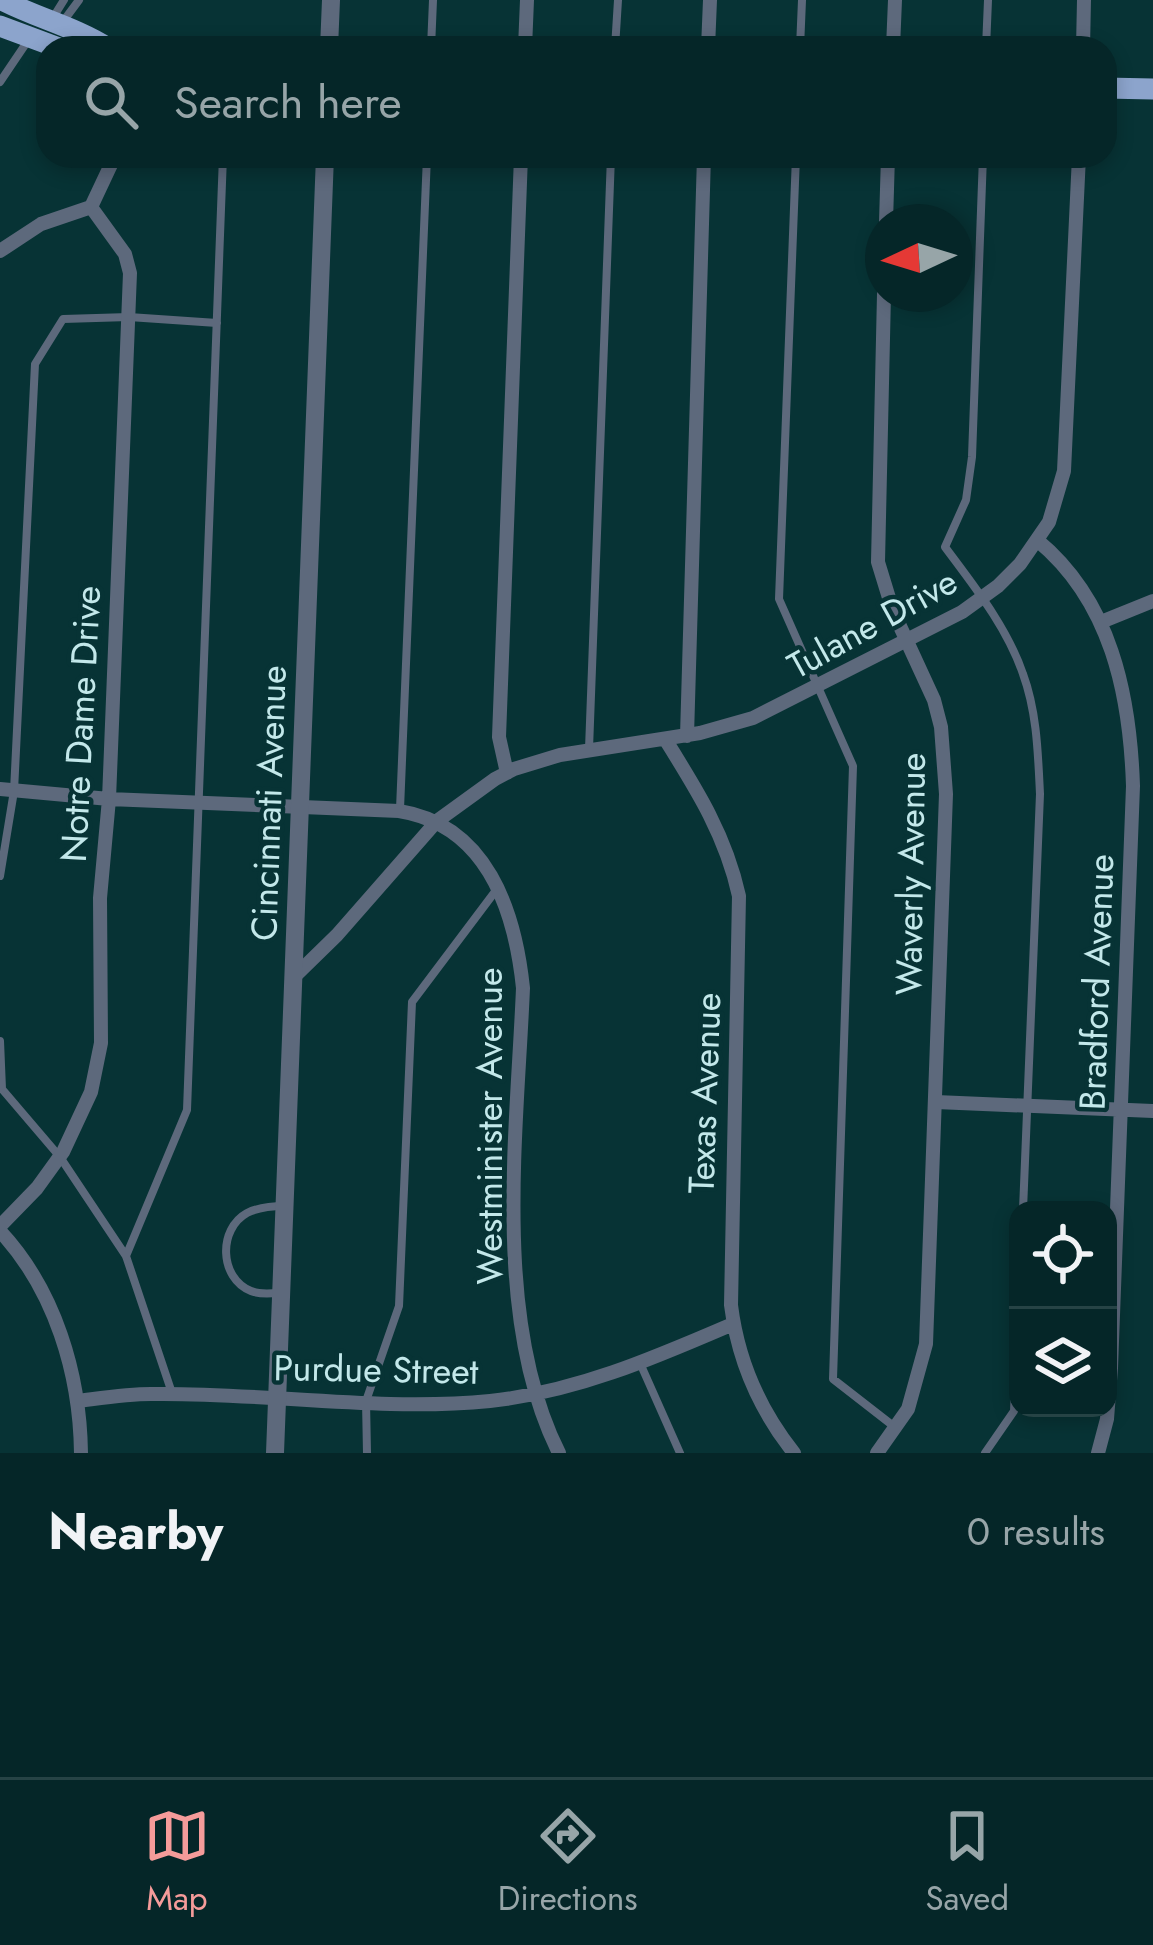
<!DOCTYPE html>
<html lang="en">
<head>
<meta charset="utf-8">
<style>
  :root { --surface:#052628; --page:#133234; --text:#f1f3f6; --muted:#97a5a8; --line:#264345; --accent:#f59b9a }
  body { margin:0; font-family:Jost,sans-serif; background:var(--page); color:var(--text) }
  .controls { position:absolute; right:36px; bottom:36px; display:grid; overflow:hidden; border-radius:24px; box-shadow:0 6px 18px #0003 }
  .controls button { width:108px; height:108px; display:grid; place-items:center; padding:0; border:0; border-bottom:3px solid var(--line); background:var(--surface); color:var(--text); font:60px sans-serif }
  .compass { position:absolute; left:865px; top:204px; width:108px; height:108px; border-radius:50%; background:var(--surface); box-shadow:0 6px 18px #0003; rotate:266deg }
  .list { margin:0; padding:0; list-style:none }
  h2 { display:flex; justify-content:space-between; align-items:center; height:156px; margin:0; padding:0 48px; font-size:51px }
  h2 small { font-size:39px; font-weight:400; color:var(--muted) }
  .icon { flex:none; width:66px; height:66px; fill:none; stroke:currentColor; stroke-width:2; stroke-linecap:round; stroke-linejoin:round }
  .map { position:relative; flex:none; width:1153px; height:1453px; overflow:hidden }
  .search { position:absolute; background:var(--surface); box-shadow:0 6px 18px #0003; left:36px; right:36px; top:36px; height:132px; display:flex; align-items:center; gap:30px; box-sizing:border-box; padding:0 42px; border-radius:36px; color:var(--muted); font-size:45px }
  .sheet { height:324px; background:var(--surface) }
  nav { display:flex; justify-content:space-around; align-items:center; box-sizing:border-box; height:168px; border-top:3px solid var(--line); background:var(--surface); font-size:33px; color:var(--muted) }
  nav a { display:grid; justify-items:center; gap:6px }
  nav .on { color:var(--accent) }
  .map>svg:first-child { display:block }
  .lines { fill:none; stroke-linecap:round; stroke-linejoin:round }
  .service { stroke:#5d697c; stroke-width:8 }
  .minor { stroke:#5d697c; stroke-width:14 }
  .tertiary { stroke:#5d697c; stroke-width:18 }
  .primary { stroke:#8ca4cc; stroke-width:21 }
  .labels { text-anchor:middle; stroke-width:9; stroke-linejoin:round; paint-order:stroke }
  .street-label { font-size:36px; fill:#c3e8ea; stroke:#073335 }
</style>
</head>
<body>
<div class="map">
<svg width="1153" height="1453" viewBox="0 0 1153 1453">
  <rect width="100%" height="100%" fill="#073335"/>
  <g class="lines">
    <path class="service" d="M54,16L64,0
      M62,23L79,0
      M431,48L433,0
      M615,48L618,0
      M800,48L802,0
      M986,48L988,0
      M0,82L29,39
      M796,156L779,599L853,766L833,1379L896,1428
      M983,156L972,457L966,500L945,547C974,586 1007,627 1023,674C1037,712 1038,754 1040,794L1023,1210
      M589,749L611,156
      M400,809L427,156
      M0,876L14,791L35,364L63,319L129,317L217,323
      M0,1041L2,1089L60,1157L126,1256L172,1393
      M126,1256L187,1110L223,156
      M280,1293C270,1293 260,1295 251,1291C219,1278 218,1229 247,1213C259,1207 272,1206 285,1206
      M640,1363L680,1453
      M367,1453L366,1401L399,1306L412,1002L497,889
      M985,1453L1014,1411L1018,1324"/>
    <path class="minor" d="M525,48L527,0
      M708,48L710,0
      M893,48L895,0
      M1083,48L1084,0
      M886,222L888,156
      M0,251L41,224L91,207L115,156
      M1037,540C1111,601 1130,694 1133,786L1111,1368L1107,1419L1098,1453
      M1101,622L1153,601
      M687,736L704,156
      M665,739C697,790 726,836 739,896L731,1305C738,1361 759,1409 794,1453
      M507,773L499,737L521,156
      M0,789L109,799L399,811C487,825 515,911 523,988C517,1133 492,1320 559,1453
      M295,976L337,935L437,821L495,779L514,769L560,755L700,733L753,718L962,612L998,586L1020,564L1049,522L1064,471L1079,156
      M936,1102L1153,1111
      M0,1226L37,1188L63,1152L91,1092L101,1043L100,898L109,799L130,273L125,254L91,207
      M0,1231C55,1290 80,1374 81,1453
      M78,1401C102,1398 127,1394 151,1394C263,1392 377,1412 490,1401C576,1392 654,1358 733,1324
      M877,1453L908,1409L926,1344L946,794L941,727L934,700L893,611L878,562L884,294"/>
    <path class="tertiary" d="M329,48L331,0
      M275,1453L325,156"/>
    <path class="primary" d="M2,0C37,18 75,27 108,48
      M0,26L59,48
      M1105,88L1153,89"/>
  </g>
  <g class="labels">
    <g class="street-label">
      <text transform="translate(872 623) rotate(-29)" y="13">Tulane Drive</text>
      <text transform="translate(80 724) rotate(-87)" y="13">Notre Dame Drive</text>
      <text transform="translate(268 803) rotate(-88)" y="13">Cincinnati Avenue</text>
      <text transform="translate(910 874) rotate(-89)" y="13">Waverly Avenue</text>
      <text transform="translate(1096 982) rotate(-88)" y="13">Bradford Avenue</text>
      <text transform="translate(704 1093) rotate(-88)" y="13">Texas Avenue</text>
      <text transform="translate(489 1126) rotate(-90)" y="13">Westminister Avenue</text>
      <text transform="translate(376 1369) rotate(1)" y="13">Purdue Street</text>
    </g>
  </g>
</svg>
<div class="controls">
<button><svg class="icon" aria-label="locate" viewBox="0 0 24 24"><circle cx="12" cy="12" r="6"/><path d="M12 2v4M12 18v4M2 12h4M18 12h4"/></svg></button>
<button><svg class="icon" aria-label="layers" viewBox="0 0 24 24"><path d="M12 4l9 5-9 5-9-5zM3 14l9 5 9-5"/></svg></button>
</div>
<svg class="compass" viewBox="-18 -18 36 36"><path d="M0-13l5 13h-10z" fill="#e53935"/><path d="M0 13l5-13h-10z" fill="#97a5a8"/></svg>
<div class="search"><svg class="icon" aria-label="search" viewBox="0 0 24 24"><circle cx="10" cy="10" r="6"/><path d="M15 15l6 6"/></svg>Search here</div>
</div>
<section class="sheet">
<h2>Nearby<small>0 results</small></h2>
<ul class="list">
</ul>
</section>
<nav>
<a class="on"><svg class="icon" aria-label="map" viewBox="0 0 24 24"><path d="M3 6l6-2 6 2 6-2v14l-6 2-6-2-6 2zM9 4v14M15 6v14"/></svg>Map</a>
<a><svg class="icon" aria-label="directions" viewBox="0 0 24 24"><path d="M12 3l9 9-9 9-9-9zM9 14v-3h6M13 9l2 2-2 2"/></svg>Directions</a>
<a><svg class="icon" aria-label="saved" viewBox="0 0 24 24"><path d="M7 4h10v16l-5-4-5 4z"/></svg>Saved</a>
</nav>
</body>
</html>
